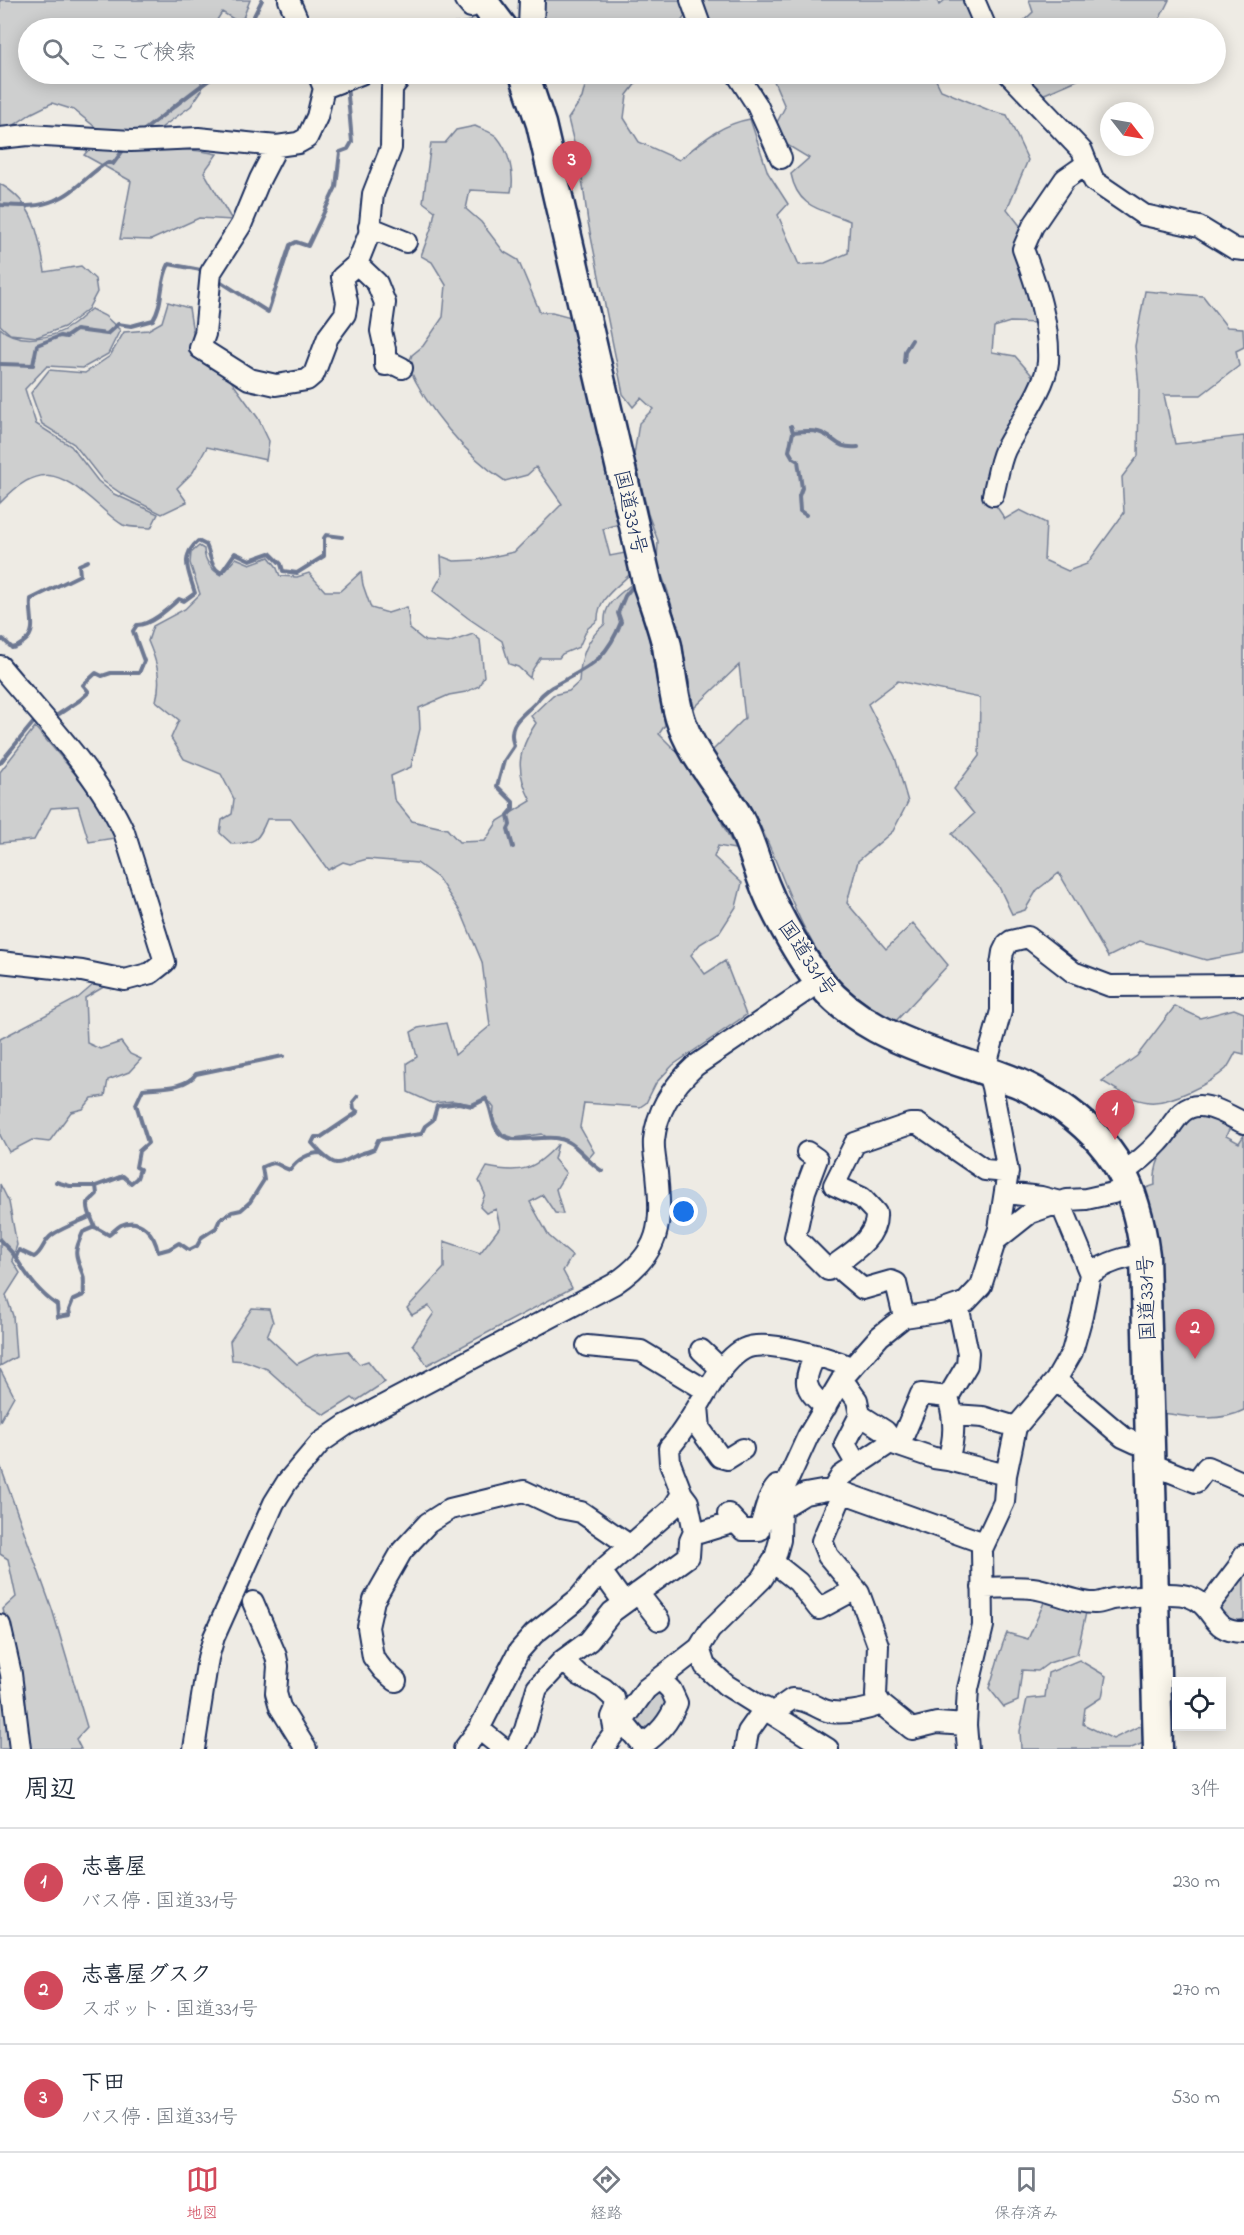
<!DOCTYPE html>
<html lang="ja">
<head>
<meta charset="utf-8">
<style>
  :root { --surface:#fff; --page:#f2f2f3; --text:#1f2937; --muted:#747a83; --line:#e0e1e3; --accent:#d1495b }
  body { margin:0; font-family:"Indie Flower","Klee One",sans-serif; background:var(--page); color:var(--text) }
  .controls { position:absolute; right:18px; bottom:18px; display:grid; overflow:hidden; border-radius:0px; box-shadow:0 3px 15px #0003 }
  .controls button { width:54px; height:54px; display:grid; place-items:center; padding:0; border:0; border-bottom:2px solid var(--line); background:var(--surface); color:var(--text); font:30px sans-serif }
  .compass { position:absolute; left:1100px; top:102px; width:54px; height:54px; border-radius:50%; background:var(--surface); box-shadow:0 3px 15px #0003; rotate:121deg }
  .you { position:absolute; left:684px; top:1212px; width:21px; height:21px; margin:-15px; border:4px solid #fff; border-radius:50%; background:#1a73e8; box-shadow:0 0 0 9px #1a73e833 }
  .badge { display:grid; place-items:center; width:39px; height:39px; border-radius:50%; background:var(--accent); color:#fff; font-size:20px; font-weight:700 }
  .pin { position:absolute; translate:-50% -50px; filter:drop-shadow(0 2px 3px #0008) }
  .pin::after { content:''; position:absolute; top:32px; width:21px; height:18px; background:inherit; clip-path:polygon(0 0,100% 0,50% 100%) }
  .list { margin:0; padding:0; list-style:none }
  h2 { display:flex; justify-content:space-between; align-items:center; height:78px; margin:0; padding:0 24px; font-size:26px }
  h2 small { font-size:20px; font-weight:400; color:var(--muted) }
  .list li { display:grid; grid-template-columns:39px 1fr auto; gap:18px; align-items:center; box-sizing:border-box; height:108px; padding:0 24px; border-top:2px solid var(--line) }
  .list b { display:block; font-size:22px; white-space:nowrap }
  .list p { margin:0; font-size:20px; white-space:nowrap; color:var(--muted) }
  .list em { font-size:20px; font-style:normal; color:var(--muted) }
  .icon { flex:none; width:33px; height:33px; fill:none; stroke:currentColor; stroke-width:2; stroke-linecap:round; stroke-linejoin:round }
  .map { position:relative; flex:none; width:1244px; height:1749px; overflow:hidden }
  .search { position:absolute; background:var(--surface); box-shadow:0 3px 15px #0003; left:18px; right:18px; top:18px; height:66px; display:flex; align-items:center; gap:15px; box-sizing:border-box; padding:0 21px; border-radius:33px; color:var(--muted); font-size:22px }
  .sheet { height:402px; background:var(--surface) }
  nav { display:flex; justify-content:space-around; align-items:center; box-sizing:border-box; height:84px; border-top:2px solid var(--line); background:var(--surface); font-size:16px; color:var(--muted) }
  nav a { display:grid; justify-items:center; gap:3px }
  nav .on { color:var(--accent) }
  .map>svg:first-child { display:block }
  .green { fill:#cecfcf; stroke:#747f96; stroke-width:1.5 }
  .lines { fill:none; stroke-linecap:round; stroke-linejoin:round }
  .stream { stroke:#6d7892; stroke-width:4 }
  .minor-casing { stroke:#1b2f5e; stroke-width:24 }
  .major-casing { stroke:#1b2f5e; stroke-width:28 }
  .highway-casing { stroke:#1b2f5e; stroke-width:33 }
  .minor { stroke:#fbf7ec; stroke-width:20 }
  .major { stroke:#fbf7ec; stroke-width:24 }
  .highway { stroke:#fbf7ec; stroke-width:28 }
  .labels { text-anchor:middle; stroke-width:5; stroke-linejoin:round; paint-order:stroke }
  .street-label { font-size:21px; fill:#1b2f5e; stroke:#fbf7ec }
</style>
</head>
<body>
<div class="map">
<svg width="1244" height="1749" viewBox="0 0 1244 1749">
  <rect width="100%" height="100%" fill="#eeebe4"/>
  <filter id="ink" filterUnits="userSpaceOnUse"><feTurbulence type="fractalNoise" baseFrequency=".0167" numOctaves="2"/><feDisplacementMap in="SourceGraphic" scale="12" xChannelSelector="R" yChannelSelector="G"/><feConvolveMatrix kernelMatrix="1 2 1 2 8 2 1 2 1" color-interpolation-filters="sRGB"/></filter>
  <g filter="url(#ink)">
    <path class="green" d="M0,0H250L243,18L235,20L222,12L212,28H28V74H196L200,75L202,90L191,106L150,136L105,135L74,110L52,103L32,113L7,130L0,129Z
      M541,0H683L687,13L677,28H541Z
      M697,0H937L939,5L945,0H967L979,28H709Z
      M1029,0H1169L1155,28H1016L1033,12Z
      M588,74H643L627,95L624,118L639,142L679,160C701,142 721,124 750,119L768,173L788,204L778,215L799,265L825,263L848,253L850,221C821,209 798,209 791,174L809,158L779,140L775,126L785,107L771,74H933L941,90L991,111L1007,115L1028,160L1007,209L1021,227L1014,248L1038,323L1010,322L994,327L992,352L1015,356L1037,381L988,494L1005,519L1020,510L1046,523L1044,560L1068,571L1087,564L1124,513L1122,477L1138,456L1139,387L1135,346L1145,291L1203,296L1227,327L1243,328L1244,347L1236,351L1239,366L1201,395H1164L1175,444L1244,436V953L1206,960L1140,941L1108,957L1059,873L1037,890L1025,910L1012,914L999,887L952,834L974,814L954,789L979,756L980,698L898,681L868,704L895,757L908,802L893,831L858,861L847,903L886,949L913,923L948,965L894,1023C875,1010 856,998 840,981C794,932 782,861 749,804C739,785 724,769 711,752L745,718L739,665L694,708L684,654L668,592L657,562L658,541L648,514L634,455L639,423L653,409L641,398L633,407L623,394L588,222L581,171L568,119L582,98Z
      M1025,74H1091L1040,96Z
      M475,126C481,129 492,132 497,137C509,151 515,175 511,192L470,190L466,209L481,222L504,252L518,260L540,312H552L571,317L619,524L603,529L610,556L625,553L631,573C618,587 597,598 598,620L587,629L579,647L562,654L559,658H540L531,672L530,678L518,667L509,664L502,641L468,618L433,591L442,575L441,556L454,561L477,560L514,552L562,504L536,467L527,475L505,481C466,456 426,408 408,365L412,355L423,346L443,317L446,285L432,262L421,256L432,226L435,211L423,202L431,143H445L456,130Z
      M91,147C132,150 176,145 217,154L204,172L232,220L199,218L151,240L120,239L131,181L84,155Z
      M0,184C35,203 39,236 45,272L81,266L95,279L97,292L88,309L78,317L64,327L37,337L10,334L0,325Z
      M168,302L189,308L197,358L229,378L258,418L269,441L266,460L207,447L193,472L177,488L187,502L162,514L122,494L103,481L74,444L42,424L31,393L49,370L85,373L110,356L124,332L148,330L162,322Z
      M91,309L105,316L120,330L108,354L83,368L47,366L25,389L36,424L71,446L98,481L114,494L158,514L151,528C143,527 131,528 123,525C114,520 105,511 98,505C58,470 39,462 0,503V328C18,345 53,339 72,325C79,320 85,314 91,309Z
      M199,546L204,549C204,560 212,571 221,575L236,558L250,564L269,557L276,566L280,576L297,577L309,573L325,591H340L361,572L363,585L371,608L388,613L407,607L410,629L425,641L448,643L473,634L480,640L484,676L479,686L466,692L449,695L419,708L420,729L411,767L391,776L394,799L412,821L447,829L459,842L485,841L498,821L531,801C515,770 517,752 536,723L531,716L553,695L569,691L579,682C580,659 586,639 605,624C603,602 620,595 635,581L649,639L665,725L659,734L683,758L717,813L735,849L718,846L714,857L742,883L736,907L720,932L700,944L691,955L705,974L725,961L746,1015L673,1065L656,1083L646,1103L640,1107L584,1103L580,1127L594,1152L589,1158C578,1147 565,1133 548,1138L542,1134L514,1138L503,1134L493,1120L494,1108L486,1097L471,1104L453,1101L432,1103L408,1092L407,1063L417,1057L411,1032L418,1028L446,1023L455,1055L490,1026L482,962L462,914L438,878L417,863L367,859L350,864L343,862L328,870L291,819H267C258,841 256,843 232,844L220,833L222,820L232,814L234,799L221,774L184,759L171,738L179,720L156,701C162,679 157,662 148,641L153,626L185,609L200,594L190,563L191,553Z
      M35,727C65,762 97,795 115,838L89,842L78,806L51,808L34,840L0,843V772Z
      M100,979L112,982L85,998L87,1043L100,1049L121,1042L130,1054L141,1059L129,1072L108,1080L105,1096L92,1098L83,1109L71,1112L49,1142L32,1140L9,1152L0,1135V1039L78,998Z
      M1175,1006L1200,1018L1234,1009L1244,1013V1054L1236,1052C1233,1057 1230,1064 1226,1069C1211,1083 1170,1104 1149,1102C1131,1100 1117,1090 1102,1081L1137,1056Z
      M1195,1112L1232,1123L1226,1136L1239,1143L1244,1135V1410C1219,1423 1190,1417 1163,1413L1140,1190L1155,1185C1152,1154 1176,1133 1195,1112Z
      M558,1144L554,1159L566,1173L556,1189L563,1214L555,1213L543,1195L530,1202L549,1236L572,1256L563,1271L572,1288L427,1365L413,1344L434,1313L429,1306L412,1315L407,1308L444,1268V1241L480,1253L500,1227L496,1209L486,1213L480,1207L485,1194L479,1181L487,1167C521,1174 535,1170 558,1144Z
      M0,1184L9,1202L17,1245L12,1260L20,1273L6,1295L13,1316L16,1357L0,1366Z
      M252,1308L269,1309L273,1322L267,1336L297,1364L315,1355L348,1351L359,1364L368,1361L385,1382L356,1401L352,1398L325,1415L305,1403L267,1369L245,1361L232,1360L230,1341Z
      M0,1369L14,1396L0,1421Z
      M0,1465L52,1609L87,1727L76,1739L81,1749H26L13,1654L3,1609L16,1597L8,1559L0,1554Z
      M1244,1567V1619C1232,1623 1227,1621 1218,1612V1606Z
      M1046,1598L1087,1608L1077,1654L1049,1663L1038,1671L1022,1670L1018,1701L1004,1707L989,1688C996,1669 999,1651 1007,1633L1028,1639Z
      M1079,1660L1106,1676L1102,1697L1085,1708L1083,1724L1113,1739L1148,1722L1146,1742L1129,1749H1021L1020,1731L1027,1699L1045,1697L1048,1673Z
      M0,1661L9,1749H0Z
      M660,1685L670,1701L668,1709L641,1738L631,1719Z"/>
    <g class="lines">
      <path class="stream" d="M248,28L262,0
        M433,28L474,22
        M143,131C168,112 192,91 218,74
        M0,205C19,206 37,208 55,200C75,193 90,172 108,162L113,164L124,149
        M218,280L268,312L290,245L296,242L308,246L336,187L340,152L348,149L352,142L347,85
        M904,362L905,351L912,340
        M0,364L33,365L37,345L60,336L66,337L76,330L107,334L118,324L131,326L153,320C164,303 159,282 169,264L206,271
        M791,426L793,432C801,431 810,430 818,432C837,437 833,449 858,447
        M793,432L789,451L793,458L798,461L802,488L799,496L800,511L806,515
        M0,641L3,639L12,648C19,647 20,645 25,641C38,631 29,614 31,599L80,575L79,565L88,561
        M53,718L80,700L89,692L83,685L96,673L102,676L111,673H139L144,661L133,631L137,625C151,625 169,608 179,599L184,601L195,593C189,572 179,557 198,541L206,545C211,554 209,566 221,573L235,553L250,560L270,553L281,564L283,571L297,573L324,556V538L326,535L342,537
        M0,763L33,723L37,721
        M513,847L508,829L510,825L508,815L513,809V802L497,786L504,761L514,746C506,723 522,717 536,702C540,696 546,691 552,687C569,677 585,671 599,658C609,648 616,635 621,622L618,613L625,596L633,586
        M321,1153L312,1143L315,1137H321L358,1112L354,1109L353,1102L358,1096
        M56,1182L70,1186H96
        M95,1227L109,1235C113,1232 117,1227 121,1225C141,1216 155,1235 158,1252L169,1249L179,1243L189,1250L197,1246L202,1237L216,1228L220,1219L232,1212L241,1210L250,1202L264,1180L262,1167C279,1159 276,1166 290,1170C298,1159 307,1153 321,1153C337,1168 338,1164 355,1156C361,1153 368,1152 374,1149L378,1140L421,1134L425,1126L433,1120L437,1106L459,1103L472,1106L486,1099C493,1110 491,1129 503,1136C517,1145 548,1132 566,1141C580,1147 588,1163 602,1171
        M0,1240C5,1246 12,1251 16,1258C28,1277 38,1292 57,1305L58,1317L70,1315L69,1310L73,1300L84,1295C83,1289 85,1280 83,1275C75,1254 73,1254 83,1232L95,1227C92,1218 87,1212 88,1203L97,1194L96,1186L123,1176L131,1183L137,1178L140,1169L136,1167L139,1151L148,1143L136,1104L143,1089C160,1087 185,1089 196,1074L283,1056
        M16,1257L19,1250L34,1257C43,1252 43,1241 52,1235C64,1227 79,1222 92,1216"/>
      <defs>
        <path id="minor" d="M289,0L301,28
          M465,0L471,7
          M691,0L701,28
          M974,0L986,28
          M737,74L757,105L781,158
          M1009,74L1082,151L1094,181L1144,215L1199,227L1235,249L1244,250
          M324,88L361,74
          M0,138L28,135L131,141L198,138L277,146L298,143L307,138L317,117L324,88L318,74
          M277,146L260,179L241,225L211,272L205,334L200,348L249,379L276,385L307,380L314,374L328,337L345,314L347,302L342,277L357,264L369,234L373,194L391,148L392,88L403,74
          M369,227L406,242
          M357,264L377,283L385,303L381,331L385,349V365L394,364L402,368
          M993,495C997,480 999,463 1005,450C1017,426 1046,387 1048,362C1050,324 1036,284 1023,249L1033,226L1065,179L1085,165
          M0,666C42,717 97,772 124,832L165,962L151,973L125,980L82,971L0,962
          M807,1152L817,1159L805,1191L795,1237L828,1270C847,1255 878,1240 876,1213L862,1198L834,1185L855,1143L910,1124H918L985,1170L1008,1172
          M1123,1172C1136,1164 1149,1153 1159,1142C1172,1129 1178,1105 1200,1106C1215,1106 1231,1117 1244,1123
          M1006,1193L1041,1197L1060,1202L1090,1274
          M996,1240L1030,1213L1067,1200L1086,1199L1113,1193L1128,1186
          M838,1263L843,1272L863,1289L891,1281L896,1283L904,1317
          M587,1346L641,1351L707,1391
          M701,1350L722,1370
          M816,1355C802,1380 803,1390 826,1407
          M842,1379L857,1400L860,1415L885,1431L896,1445L934,1458L948,1460L1006,1475
          M1056,1380L1123,1437L1136,1443L1150,1444
          M948,1397L967,1365L968,1353L958,1305
          M698,1406L700,1429L720,1457L727,1459L743,1449
          M954,1415L983,1417L1016,1427
          M899,1446L921,1394L948,1397C955,1420 955,1436 948,1460
          M1151,1464L1196,1482L1207,1467L1244,1483
          M857,1465L893,1441
          M833,1489L841,1476L857,1465L845,1444L860,1415
          M843,1492L822,1541L828,1556L859,1593L878,1645L876,1696L881,1704L912,1729L937,1723L966,1725
          M780,1509L805,1494L833,1489L984,1543
          M728,1514L743,1530H759C765,1514 766,1498 777,1486
          M694,1532L699,1533L735,1522
          M773,1562L798,1582L819,1609L856,1589
          M601,1571L624,1603
          M982,1588C998,1588 1016,1586 1032,1588C1051,1590 1078,1604 1095,1603C1101,1603 1107,1600 1112,1599C1131,1597 1174,1590 1190,1597C1216,1606 1209,1633 1244,1632
          M638,1593L659,1620
          M253,1602L276,1656L278,1666L276,1693L280,1707L306,1749
          M1207,1608L1239,1566L1244,1555
          M0,1625L11,1674L20,1749
          M563,1660L589,1641L612,1612L689,1556L690,1541L694,1532L688,1502L682,1494
          M396,1681L383,1670L373,1657L368,1627L374,1600L402,1551L428,1523L450,1509L524,1491L560,1508L581,1512L629,1545
          M772,1713L792,1699C805,1699 813,1705 824,1710C839,1716 867,1710 881,1704
          M623,1722L642,1745C659,1734 669,1722 677,1703L671,1690L660,1679
          M479,1729L504,1749
          M194,1749L208,1658L214,1637L274,1503L287,1482L320,1443L346,1425L614,1284C662,1252 662,1225 657,1173C656,1162 653,1151 654,1140C657,1109 673,1086 695,1066L819,982
          M464,1749L479,1729L519,1651L534,1634L578,1599L601,1571L673,1508L682,1494L670,1463L669,1448C687,1428 698,1405 712,1383C719,1372 732,1355 744,1349C766,1338 828,1358 851,1367
          M515,1749L525,1730L537,1688L563,1660L579,1675L603,1688L614,1698L616,1708L612,1717L615,1732
          M603,1749L646,1689L699,1648
          M745,1749L748,1732L765,1708
          M828,1749L726,1685L705,1666L699,1648L710,1630L762,1579L775,1558L780,1540L781,1495L808,1436L842,1379L880,1336L904,1317L938,1312L958,1305L966,1302L981,1286L999,1229L1008,1172L992,1087L986,1065L1001,1011V965L1003,952L1007,944L1011,941L1028,937L1073,972L1110,986L1244,985
          M968,1749L966,1725L968,1689L983,1626L982,1549L1004,1502L1006,1475L1016,1427L1056,1380L1072,1352L1082,1316L1090,1274C1108,1262 1124,1257 1145,1255"/>
        <path id="major" d="M531,28L532,0"/>
        <path id="highway" d="M482,0L503,28
          M524,74L541,124L648,586C655,606 662,626 667,646C671,670 673,694 680,718C691,754 718,783 737,815C751,839 756,866 767,891C777,916 804,964 822,985C854,1022 895,1039 940,1055C965,1064 989,1071 1013,1081C1028,1086 1043,1096 1057,1104C1115,1143 1136,1186 1145,1255L1158,1749"/>
      </defs>
      <use href="#minor" class="minor-casing"/>
      <use href="#major" class="major-casing"/>
      <use href="#highway" class="highway-casing"/>
      <use href="#minor" class="minor"/>
      <use href="#major" class="major"/>
      <use href="#highway" class="highway"/>
    </g>
  </g>
  <g class="labels">
    <g class="street-label">
      <text transform="translate(631 512) rotate(77)" y="7">国道331号</text>
      <text transform="translate(808 958) rotate(56)" y="7">国道331号</text>
      <text transform="translate(1146 1298) rotate(-92)" y="7">国道331号</text>
    </g>
  </g>
</svg>
<div class="controls">
<button><svg class="icon" aria-label="locate" viewBox="0 0 24 24"><circle cx="12" cy="12" r="6"/><path d="M12 2v4M12 18v4M2 12h4M18 12h4"/></svg></button>
</div>
<svg class="compass" viewBox="-18 -18 36 36"><path d="M0-13l5 13h-10z" fill="#e53935"/><path d="M0 13l5-13h-10z" fill="#747a83"/></svg>
<div class="you"></div>
<div class="pin badge" style="left:1115px;top:1140px">1</div>
<div class="pin badge" style="left:1195px;top:1359px">2</div>
<div class="pin badge" style="left:572px;top:191px">3</div>
<div class="search"><svg class="icon" aria-label="search" viewBox="0 0 24 24"><circle cx="10" cy="10" r="6"/><path d="M15 15l6 6"/></svg>ここで検索</div>
</div>
<section class="sheet">
<h2>周辺<small>3件</small></h2>
<ul class="list">
<li><span class="badge">1</span><div><b>志喜屋</b><p>バス停 · 国道331号</p></div><em>230 m</em></li>
<li><span class="badge">2</span><div><b>志喜屋グスク</b><p>スポット · 国道331号</p></div><em>270 m</em></li>
<li><span class="badge">3</span><div><b>下田</b><p>バス停 · 国道331号</p></div><em>530 m</em></li>
</ul>
</section>
<nav>
<a class="on"><svg class="icon" aria-label="map" viewBox="0 0 24 24"><path d="M3 6l6-2 6 2 6-2v14l-6 2-6-2-6 2zM9 4v14M15 6v14"/></svg>地図</a>
<a><svg class="icon" aria-label="directions" viewBox="0 0 24 24"><path d="M12 3l9 9-9 9-9-9zM9 14v-3h6M13 9l2 2-2 2"/></svg>経路</a>
<a><svg class="icon" aria-label="saved" viewBox="0 0 24 24"><path d="M7 4h10v16l-5-4-5 4z"/></svg>保存済み</a>
</nav>
</body>
</html>
